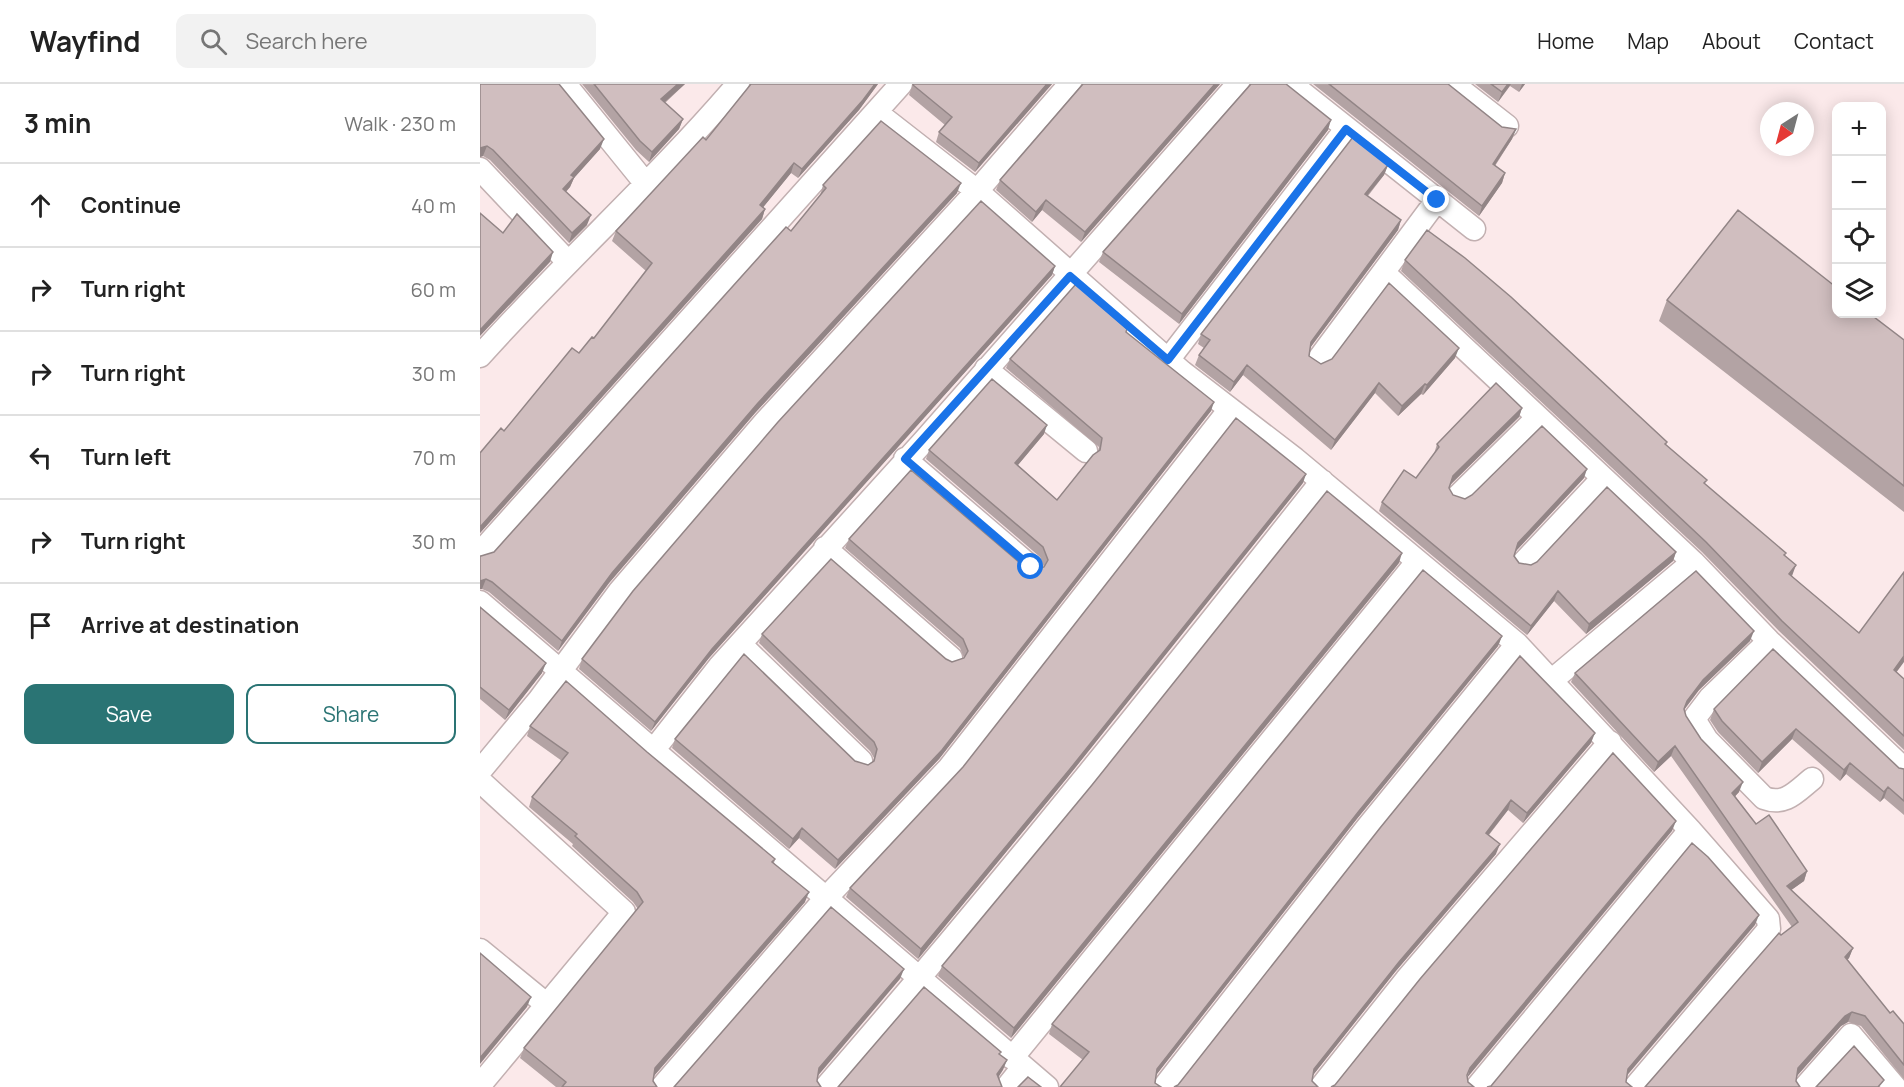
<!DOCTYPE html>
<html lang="en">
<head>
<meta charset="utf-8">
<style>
  :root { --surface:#fff; --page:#f2f2f2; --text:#222; --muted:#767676; --line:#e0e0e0; --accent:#2a7474 }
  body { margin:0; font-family:Manrope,sans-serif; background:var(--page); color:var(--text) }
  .controls { position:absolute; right:18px; top:18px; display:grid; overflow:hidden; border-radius:12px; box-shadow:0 3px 15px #0003 }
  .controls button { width:54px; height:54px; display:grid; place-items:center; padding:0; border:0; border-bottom:2px solid var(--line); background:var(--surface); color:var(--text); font:30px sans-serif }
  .compass { position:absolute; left:1280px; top:18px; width:54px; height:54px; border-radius:50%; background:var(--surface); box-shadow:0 3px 15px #0003; rotate:216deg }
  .stop { position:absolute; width:18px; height:18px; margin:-14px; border:4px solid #1a73e8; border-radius:50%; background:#fff }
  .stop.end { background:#1a73e8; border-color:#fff; box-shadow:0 2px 6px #0008 }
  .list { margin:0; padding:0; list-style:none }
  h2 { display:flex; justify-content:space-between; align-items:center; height:78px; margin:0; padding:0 24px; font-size:26px }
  h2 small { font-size:20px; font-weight:400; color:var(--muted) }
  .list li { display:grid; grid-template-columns:39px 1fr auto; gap:18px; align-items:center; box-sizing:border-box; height:84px; padding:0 24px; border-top:2px solid var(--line) }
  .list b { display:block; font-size:22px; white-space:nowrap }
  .list em { font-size:20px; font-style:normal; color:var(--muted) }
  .actions { display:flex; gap:12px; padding:18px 24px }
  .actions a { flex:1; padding:14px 0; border:2px solid var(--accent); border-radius:12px; text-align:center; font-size:21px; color:var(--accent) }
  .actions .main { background:var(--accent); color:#fff }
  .icon { flex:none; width:33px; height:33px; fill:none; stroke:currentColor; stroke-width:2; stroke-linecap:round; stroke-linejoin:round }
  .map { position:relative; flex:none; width:1424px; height:1003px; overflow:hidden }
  header { display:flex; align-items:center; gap:36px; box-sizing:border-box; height:84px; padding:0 30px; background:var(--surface); border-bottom:2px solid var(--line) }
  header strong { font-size:28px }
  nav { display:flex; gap:33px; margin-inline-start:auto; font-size:21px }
  .search { width:420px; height:54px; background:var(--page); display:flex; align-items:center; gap:15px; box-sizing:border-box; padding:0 21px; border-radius:12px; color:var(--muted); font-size:22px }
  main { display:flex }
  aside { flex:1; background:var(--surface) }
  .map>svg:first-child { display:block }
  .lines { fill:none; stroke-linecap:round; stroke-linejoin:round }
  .street-casing { stroke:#c2b0b1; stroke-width:25 }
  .street { stroke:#fff; stroke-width:22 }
  .wall { fill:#b3a3a4 }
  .shaded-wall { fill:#928586 }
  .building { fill:#d0bebf; stroke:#928586; stroke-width:1.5 }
  .route { stroke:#1a73e8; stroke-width:8 }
</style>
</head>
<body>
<header>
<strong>Wayfind</strong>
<div class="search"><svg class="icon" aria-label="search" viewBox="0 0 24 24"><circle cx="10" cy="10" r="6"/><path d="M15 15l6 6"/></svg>Search here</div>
<nav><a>Home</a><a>Map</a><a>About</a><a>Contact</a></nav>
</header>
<main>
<aside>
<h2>3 min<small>Walk · 230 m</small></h2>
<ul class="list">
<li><svg class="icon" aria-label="ahead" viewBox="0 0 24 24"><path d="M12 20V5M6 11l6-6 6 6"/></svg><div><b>Continue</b></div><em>40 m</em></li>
<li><svg class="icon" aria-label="right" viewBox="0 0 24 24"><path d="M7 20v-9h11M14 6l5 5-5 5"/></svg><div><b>Turn right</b></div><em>60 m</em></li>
<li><svg class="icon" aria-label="right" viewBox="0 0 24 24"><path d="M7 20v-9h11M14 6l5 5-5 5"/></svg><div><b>Turn right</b></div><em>30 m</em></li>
<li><svg class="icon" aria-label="left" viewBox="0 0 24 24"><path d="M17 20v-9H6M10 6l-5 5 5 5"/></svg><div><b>Turn left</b></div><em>70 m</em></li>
<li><svg class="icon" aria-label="right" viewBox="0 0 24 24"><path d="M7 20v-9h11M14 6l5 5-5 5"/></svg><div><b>Turn right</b></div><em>30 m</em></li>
<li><svg class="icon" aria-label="arrive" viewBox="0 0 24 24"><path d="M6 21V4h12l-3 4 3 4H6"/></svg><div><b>Arrive at destination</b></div></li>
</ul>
<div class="actions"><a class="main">Save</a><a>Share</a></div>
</aside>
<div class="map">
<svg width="1424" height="1003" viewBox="0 0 1424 1003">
  <rect width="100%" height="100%" fill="#fbe9ea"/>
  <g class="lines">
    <defs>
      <path id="street" d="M85,0L166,100
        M811,0L994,145
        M973,0L1027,42
        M397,29L497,107L702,288L815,375L1037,560L1210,746L1288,835L1289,845L1155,1003
        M0,85L87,177
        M904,189L1213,478L1289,557L1424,685
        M0,272C83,179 177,95 258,0
        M688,276L866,45
        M838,276L957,116
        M506,285L606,367
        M425,375L551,483
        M979,411L1057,334
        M345,464L471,574
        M0,469L421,0
        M1044,478L1122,395
        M0,518L567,1003
        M1289,557L1230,614L1214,635L1227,656L1284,714C1305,722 1316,708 1332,695
        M260,560L381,677
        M1071,597L1213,478
        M172,668L239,583L444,357L758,0
        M0,687L59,616L139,508L285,338L497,107L590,0
        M0,697L144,828L0,1001
        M0,866L66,920
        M532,974L937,478
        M182,1003L346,814L469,684L750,325
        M346,1003C517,806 680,602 842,397
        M527,1003L543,983
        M684,1003L886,745L1037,560
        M841,1003L926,896L1130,658
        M997,1003L1210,746
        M1325,1003L1371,951L1415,1003"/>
    </defs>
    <use href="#street" class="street-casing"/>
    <use href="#street" class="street"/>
  </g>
  <path class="wall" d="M0,0L120,65L94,94L90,103L86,108L107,141L89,159L10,76L3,72L0,73Z
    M102,0H205L185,19L203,35L199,45L169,78L156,66Z
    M271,0H398L379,26L318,94L311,89L283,123L285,125L282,135L0,449V369L24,347L114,254L166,187L132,157L136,147L226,56Z
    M433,0H572L495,88L456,58L459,48L465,41L429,11Z
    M602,0H740L601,158L562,126L552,138L516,106L520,96Z
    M770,0H806L848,46L699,240L619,178L623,168Z
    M833,0H968L1022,43L1036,45L1032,55L1015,82L1025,89L1022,99L999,132Z
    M995,0H1045L1039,8L1030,2L1018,18Z
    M908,81L904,91L888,112L921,136L918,146L830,264L829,272L841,280L975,274L943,311L941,310L918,332L895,309L851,366L763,291L750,308L715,281L719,271L724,264L718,260L721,250Z
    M343,101L477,109L275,329L129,499L78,567L9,508L2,505H0V472H1L14,468L311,147L340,112Z
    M925,176L1187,358L1186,361L1225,400L1305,471L1312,492L1424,595V666L1299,547L1222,468L921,187Z
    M575,182L572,191L229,574L171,647L99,585L102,575Z
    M1187,216L1424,256V428L1179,237Z
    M646,248L731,327L459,675L355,785L319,754L309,765L192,664L195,655L375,677L388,681L393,677L394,674L390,667L279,559L282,550L466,575L472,578L484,574L480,564L365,464L369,455L546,484L552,487L564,483L560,473L446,375L449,366L564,350L538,381L577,416L618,367L619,363L526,284L530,275Z
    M1042,324L1039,333L970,401L969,404L973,411L985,415L1104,394L1036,467L1034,472L1039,479L1051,481L1196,468L1193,477L1106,550L1074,517L1047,551L899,427L902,418L936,394L954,370L957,360Z
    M823,399L587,694L438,875L366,813L370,804Z
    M919,479L531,954L458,892L462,882Z
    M0,523L62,589L25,636L0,615Z
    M1022,552L1018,562L876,736L676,991L675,999L603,976L569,950L572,940Z
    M1270,557L1219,606L1204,626L1206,632L1221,655L1259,708L1255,712L1276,740L1327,787L1324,797L1311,806L1373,864L1369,874L1367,876L1410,929L1424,940V995L1381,942L1368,938L1361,942L1317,992L1165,1003L1301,851L1312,843L1191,672L1174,688L1091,598L1095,589Z
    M1293,565L1419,684L1424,685V731L1404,714L1400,718L1366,690L1360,697L1312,655L1278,689L1238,648L1230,636L1234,625Z
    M50,642L167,668L295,775L294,779L325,818L174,992L173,997L177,1003H76L40,974L44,964L158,825L153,818L92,762L93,760L49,723L52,713L82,677L47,652Z
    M1111,659L1043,739L1028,726L1009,751L1016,770L915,888L833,991L832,997L698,1001L900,744Z"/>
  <path class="shaded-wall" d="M198,0H205L177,25L181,15Z
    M395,0H398L379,26L318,94L322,85Z
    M567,0H572L495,88L499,79Z
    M735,0H740L601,158L605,148Z
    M1028,0H1031L1018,18L1022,8Z
    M1042,0H1045L1039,8Z
    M203,35L199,45L169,78L172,68Z
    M851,36L848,46L699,240L702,230Z
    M1036,45L1032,55L1009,90L1013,80Z
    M124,55L120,65L94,94L90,103L79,115L83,105L91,91Z
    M7,62L3,72L0,73V64Z
    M314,79L311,89L277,131L280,121Z
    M908,81L904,91L881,119L885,110Z
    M1025,89L1022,99L999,132L1002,122Z
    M481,99L477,109L275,329L129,499L78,567L82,557L132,489L278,319Z
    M566,116L562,126L552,138L556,128Z
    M285,125L282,135L0,449V443Z
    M111,131L107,141L89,159L92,149Z
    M921,136L918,146L827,268L831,258Z
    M73,168L70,178L0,252V246Z
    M575,182L572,191L229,574L171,647L175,638L232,565Z
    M979,264L975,274L943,311L947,301Z
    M767,281L763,291L750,308L754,298Z
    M899,299L895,309L851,366L855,356Z
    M945,300L941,310L918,332L922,322Z
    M734,318L731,327L459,675L355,785L358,776Z
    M1042,324L1039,333L969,402L973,392Z
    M567,341L564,350L532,388L535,379Z
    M1107,385L1104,394L1034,469L1038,459Z
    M826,390L823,399L587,694L438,875L441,865Z
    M1196,468L1193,477L1106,550L1109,540Z
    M922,469L919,479L531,954L534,944Z
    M1316,481L1312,492L1305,500L1309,490Z
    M6,495L2,505H0V497Z
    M1078,507L1074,517L1047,551L1051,542Z
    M1274,547L1270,557L1219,606L1203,627L1207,617L1223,596Z
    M1022,552L1018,562L876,736L673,995L677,985L879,727Z
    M1424,572V578L1410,597L1414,586Z
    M66,579L62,589L25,636L29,626Z
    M1316,645L1312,655L1278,689L1282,678Z
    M1115,649L1111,659L1043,739L1047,729Z
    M1195,662L1191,672L1174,688L1178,678Z
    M1370,679L1366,690L1360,697L1364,686Z
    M1263,698L1259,708L1249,719L1252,709Z
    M1408,703L1404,714L1400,718L1404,708Z
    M1031,716L1028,726L1002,759L1006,749Z
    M1196,737L1192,747L987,994L990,984Z
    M322,744L319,754L309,765L313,755Z
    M1020,760L1016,770L915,888L830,995L834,985L919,878Z
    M1327,787L1324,797L1303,812L1307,802Z
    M329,808L325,818L172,994L175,984Z
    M1279,831L1275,841L1144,995L1148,985Z
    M1373,864L1369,874L1361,883L1365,873Z
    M424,885L420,895L336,994L339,984Z
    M51,913L47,923L0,980V974Z
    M1372,928L1368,938L1361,942L1315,994L1318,984L1365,932Z
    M527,976L523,986L514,1000L517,990Z"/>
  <path class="building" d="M0,0H79L124,55L91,91L94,93L83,105L111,131L92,149L13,66L7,62L0,64Z
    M114,0H198L181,15L203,35L172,68L160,57Z
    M271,0H395L383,16L322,85L314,79L280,121L285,125L0,443V369L21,344L24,347L92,264L99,269L112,253L114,254L172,179L136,147L223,53L226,56Z
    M433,0H567L499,79L459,48L472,33L433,1Z
    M603,0H735L605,148L566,116L556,128L520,96Z
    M771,0H806L851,36L702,230L623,168Z
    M849,0H968L1022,43L1036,45L1013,80L1025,89L1002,122Z
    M1011,0H1028L1022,8Z
    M401,37L481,99L278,319L132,489L82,557L12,498L6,495L0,497V472H1L14,468L306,143L311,147L346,104L343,101Z
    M873,53L908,81L885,110L921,136L831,258L829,272L841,280L852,275L909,199L979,264L947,301L945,300L922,322L899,299L855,356L767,281L754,298L719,271L730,256L721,250Z
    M501,117L575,182L232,565L175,638L102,575L153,507L298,338Z
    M1258,126L1356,203V230H1390L1424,256V402L1187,216Z
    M0,129L23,149L37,130L73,168L0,246Z
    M947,146L985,174L1031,213L1187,358L1185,360L1227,396L1224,399L1306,469L1304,471L1316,481L1309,490L1379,549L1424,488V572L1414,586L1424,595V652L1302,537L1226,458L925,176Z
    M596,200L647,245L646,248L734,318L462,666L358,776L322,744L313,755L195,655L264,570L375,677L388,681L394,677L397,665L394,658L282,550L351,475L466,575L472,578L484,574L488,567L483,555L369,455L431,386L546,484L552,487L564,483L568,476L563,463L449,366L512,295L567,341L535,379L577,416L613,371L620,366L622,354L530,275Z
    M1016,299L1042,324L973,392L969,404L973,411L985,415L992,411L1062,342L1107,385L1038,459L1034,472L1039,479L1051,481L1057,478L1127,403L1196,468L1109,540L1078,507L1051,542L902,418L924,386L936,394L959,363L957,360Z
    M756,334L826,390L590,685L441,865L370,804L483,683Z
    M847,407L922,469L534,944L462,882L612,701Z
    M943,486L1022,552L879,727L677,985L675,999L681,1003H580L609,968L572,940Z
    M1216,487L1274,547L1223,596L1207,617L1204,625L1206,632L1221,655L1263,698L1252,709L1276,740L1289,731L1327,787L1307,802L1373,864L1365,873L1410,929L1413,927L1424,940V981L1385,932L1372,928L1365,932L1318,984L1316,997L1320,1003H1165L1299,849L1301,851L1318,838L1195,662L1178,678L1095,589Z
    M0,523L66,579L29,626L0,603Z
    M1293,565L1419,684L1424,685V717L1408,703L1404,708L1370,679L1364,686L1316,645L1282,678L1242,637L1234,625Z
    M1040,572L1115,649L1047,729L1031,716L1006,749L1020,760L919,878L834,985L832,997L838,1003H694L698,1001L900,744Z
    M86,597L167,668L295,775L292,778L329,808L175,984L173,997L177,1003H82L86,998L44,964L163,818L157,808L95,752L97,750L52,713L88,669L50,642Z
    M1133,669L1196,737L990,984L987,991L988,998L994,1003H851L855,1001L940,895Z
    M1212,759L1228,773L1279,831L1148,985L1146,998L1152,1003H1007L1011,1002Z
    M351,823L424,885L339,984L337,997L341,1003H194Z
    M0,869L51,913L0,974Z
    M444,903L521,968L519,970L527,976L517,990L522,1003H358Z
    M1374,962L1404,996L1398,1003H1336Z
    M548,993L561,1003H538Z"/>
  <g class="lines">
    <path class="route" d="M551,483L425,375L590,192L688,276L866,45L957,116"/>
  </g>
</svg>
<div class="controls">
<button>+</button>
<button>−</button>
<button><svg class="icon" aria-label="locate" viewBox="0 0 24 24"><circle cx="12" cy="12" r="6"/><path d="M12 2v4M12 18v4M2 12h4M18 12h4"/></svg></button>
<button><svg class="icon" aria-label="layers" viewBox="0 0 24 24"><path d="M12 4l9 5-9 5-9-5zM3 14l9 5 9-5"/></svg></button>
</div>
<svg class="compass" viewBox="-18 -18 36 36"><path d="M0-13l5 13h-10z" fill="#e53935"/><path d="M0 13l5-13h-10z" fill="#767676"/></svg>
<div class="stop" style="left:551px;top:483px"></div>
<div class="stop end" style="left:957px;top:116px"></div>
</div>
</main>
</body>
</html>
